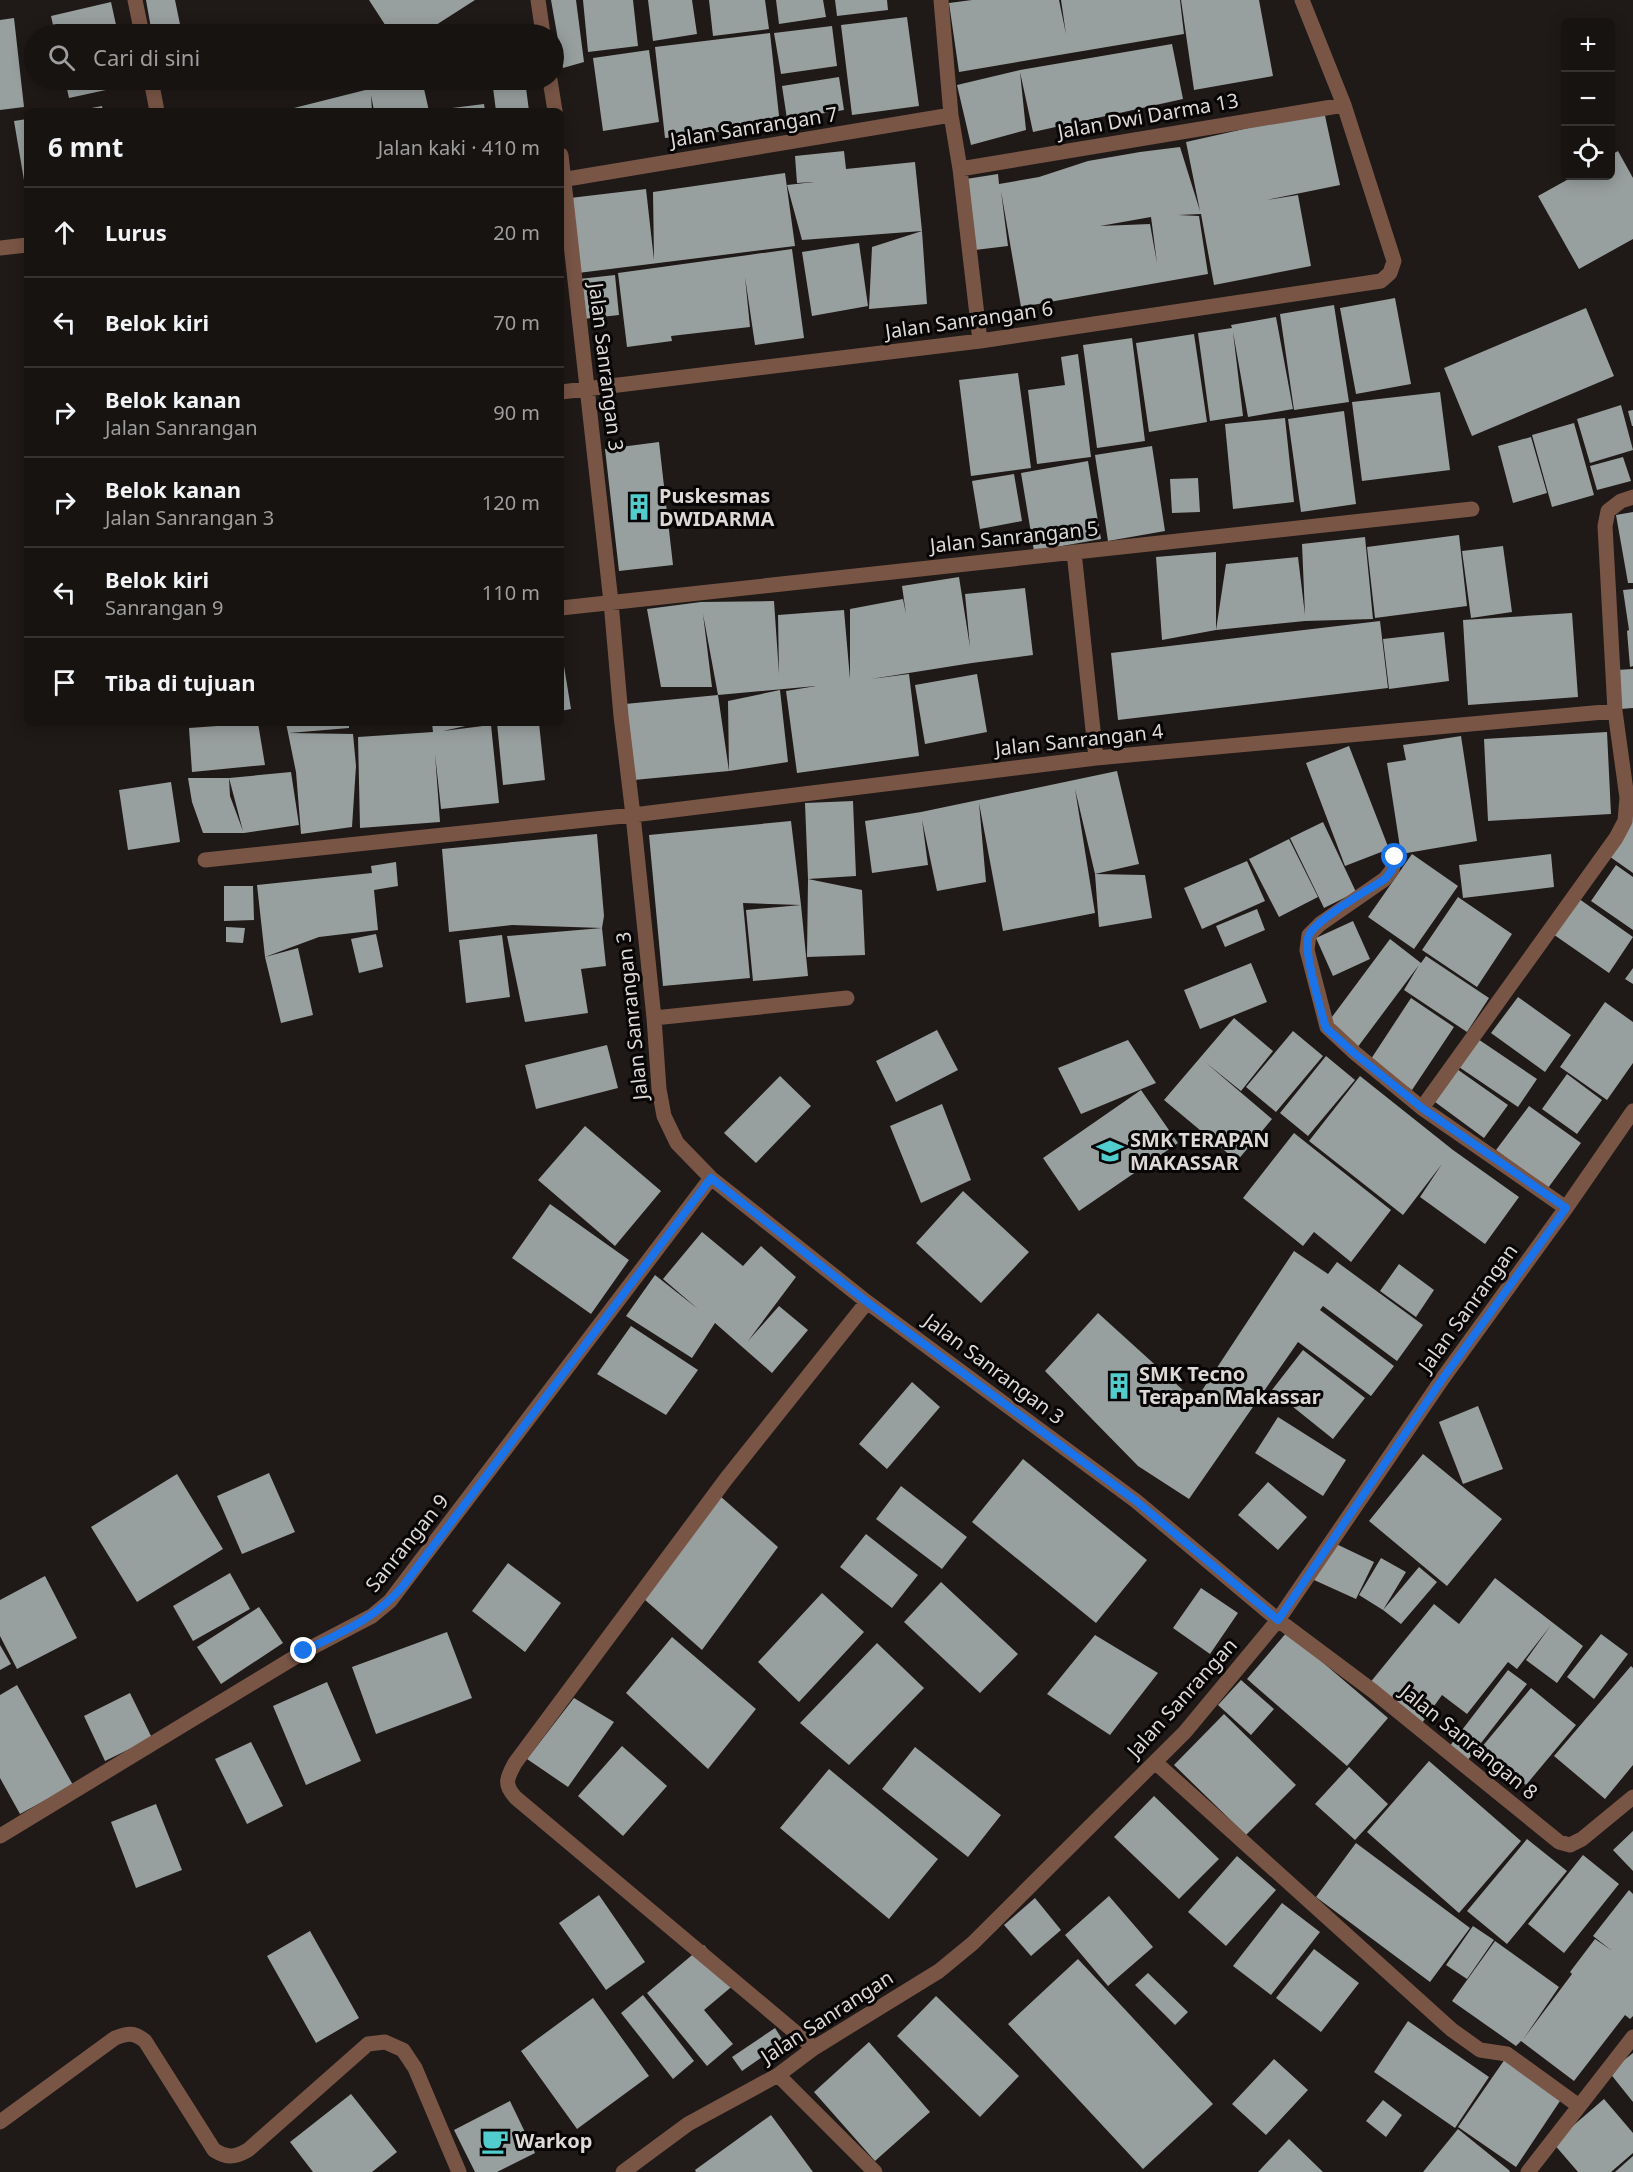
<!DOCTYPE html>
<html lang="id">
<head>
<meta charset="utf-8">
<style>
  :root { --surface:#171311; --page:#24201f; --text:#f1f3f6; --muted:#9e9e9f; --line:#363231 }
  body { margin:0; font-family:"Noto Sans",sans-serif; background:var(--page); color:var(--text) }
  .controls { position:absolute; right:18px; top:18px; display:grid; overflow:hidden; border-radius:9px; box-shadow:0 3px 15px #0003 }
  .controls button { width:54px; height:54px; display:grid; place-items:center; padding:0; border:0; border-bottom:2px solid var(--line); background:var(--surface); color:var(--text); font:30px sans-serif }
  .stop { position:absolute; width:18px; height:18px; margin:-14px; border:4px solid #1a73e8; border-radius:50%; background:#fff }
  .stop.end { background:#1a73e8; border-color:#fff; box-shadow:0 2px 6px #0008 }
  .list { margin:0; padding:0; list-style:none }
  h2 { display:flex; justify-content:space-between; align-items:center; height:78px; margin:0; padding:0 24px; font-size:26px }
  h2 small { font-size:20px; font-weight:400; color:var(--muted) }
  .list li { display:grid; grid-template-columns:39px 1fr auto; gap:18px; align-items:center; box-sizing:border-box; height:90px; padding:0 24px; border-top:2px solid var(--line) }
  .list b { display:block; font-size:22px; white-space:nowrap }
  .list p { margin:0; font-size:20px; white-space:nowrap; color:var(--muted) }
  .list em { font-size:20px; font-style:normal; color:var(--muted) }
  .icon { flex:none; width:33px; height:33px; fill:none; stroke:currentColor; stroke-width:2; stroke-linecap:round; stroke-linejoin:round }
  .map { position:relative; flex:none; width:1633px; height:2172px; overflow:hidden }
  .search { position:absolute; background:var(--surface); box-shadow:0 3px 15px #0003; left:24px; top:24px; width:540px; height:66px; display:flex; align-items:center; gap:15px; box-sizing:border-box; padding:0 21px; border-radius:33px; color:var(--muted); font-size:22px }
  .panel { position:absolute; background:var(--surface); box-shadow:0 3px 15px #0003; left:24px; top:108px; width:540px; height:618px; border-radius:9px }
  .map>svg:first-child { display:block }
  .building { fill:#989f9f; fill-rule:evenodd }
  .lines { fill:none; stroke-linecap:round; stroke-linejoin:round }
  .street { stroke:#795546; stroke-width:15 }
  .route { stroke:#1a73e8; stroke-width:8 }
  .labels { text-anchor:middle; stroke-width:6; stroke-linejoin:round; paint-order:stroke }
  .street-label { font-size:20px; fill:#dcd9d7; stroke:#070505 }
  .poi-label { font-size:20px; font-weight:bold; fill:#dcd9d7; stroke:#070505; text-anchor:start }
</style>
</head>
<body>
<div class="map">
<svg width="1633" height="2172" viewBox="0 0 1633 2172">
  <rect width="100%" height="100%" fill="#1f1917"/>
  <path class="building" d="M146,0H175L182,34H152Z
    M369,0H475L422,34H391Z
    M551,0H576L584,62L563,68Z
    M583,0H633L638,46L588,52Z
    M648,0H692L697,34L653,41Z
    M709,0H765L769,29L713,36Z
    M776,0H823L826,17L779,24Z
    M835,0H887L888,10L837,16Z
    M972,0H1059L1066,34L1061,0H1180L1184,34L959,72L949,3Z
    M1181,0H1259L1273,76L1194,90Z
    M111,2L118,34H55L51,16Z
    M907,17L919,106L852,115L841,25Z
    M14,18L24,107L0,110V20Z
    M832,26L837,66L781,74L774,33Z
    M770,33L780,125L665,138L655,47Z
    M1172,44L1183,99L1033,132L1020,72L1026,130L971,145L957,85L1020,70Z
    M649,50L659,122L603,131L593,58Z
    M839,77L844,110L787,119L782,86Z
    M65,80H128L129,85L69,98Z
    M405,80H422L429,111H374L371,95L372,111H282Z
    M492,80H525L529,111H496Z
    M484,104L485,111H436V110Z
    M102,106L103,111H81V110Z
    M1324,111L1340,185L1266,200L1298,195L1311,266L1214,285L1201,214L1178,215L1199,216L1208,274L1021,307L1001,191L1008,246L975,250L966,179L998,174L999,184L1039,177L1088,161L1140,152L1180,147L1200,211L1186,142ZM1151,217L1157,263L1150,224L1100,226Z
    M27,119V192H26L14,121Z
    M844,151L846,169L915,162L922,231L802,240L787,185L814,182L797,183L795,156Z
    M1618,151L1633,178V239L1579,269L1538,196L1574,176H1611V155Z
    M785,173L795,246L578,273L570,198L646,189L654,260L653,192Z
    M922,231L927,304L869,309L872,247Z
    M859,243L868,306L812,316L802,252Z
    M792,249L804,338L755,345L745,277L750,327L671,336L672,341L627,347L618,273Z
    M615,275L619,315L583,319L579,279Z
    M1395,298L1411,384L1356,394L1340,308Z
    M1334,305L1349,402L1294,410L1280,314Z
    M1586,308L1614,376L1472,436L1444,368Z
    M1276,317L1293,409L1248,417L1233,332L1243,416L1210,421L1198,333L1232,328L1231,325Z
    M1194,334L1207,422L1149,432L1136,343Z
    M1132,338L1145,441L1097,448L1083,345Z
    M1078,354L1091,457L1037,464L1028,390L1065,385L1061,357Z
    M1018,373L1031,468L971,476L959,380Z
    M1440,392L1450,470L1362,481L1352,402Z
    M1621,405L1633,450L1590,463L1577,419Z
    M1633,410V426H1632L1628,411Z
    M1344,411L1356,504L1301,512L1288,419Z
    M1285,418L1294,502L1233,509L1225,424Z
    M1574,423L1594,495L1552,507L1532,435Z
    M1531,437L1547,493L1513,503L1498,446Z
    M659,442L673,565L619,571L605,449Z
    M1152,446L1165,531L1108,541L1095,455Z
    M1623,457L1631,481L1597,490L1590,466Z
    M1088,461L1101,539L1034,551L1021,473Z
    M1014,474L1022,521L980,529L972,481Z
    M1198,478L1200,512L1172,513L1170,479Z
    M1633,512V583H1628L1616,515Z
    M1459,535L1467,606L1375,618L1367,547Z
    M1365,537L1373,619L1305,621L1216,630L1162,640L1156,557L1216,552V630L1226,564L1298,557L1305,615L1302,544Z
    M1503,546L1512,612L1471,618L1462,551Z
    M959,577L970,647L965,594L1025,588L1033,655L972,663L871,679L909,674L919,756L797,773L786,691L816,686L718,695L703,614L712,687H661L647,609L701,602L774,601L779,674L778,615L844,610L850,679V609L903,599L906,614L902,586Z
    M1633,589V666L1630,667L1627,631L1629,630L1623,590Z
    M1572,613L1578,697L1468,705L1463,620Z
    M1380,621L1388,688L1118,720L1111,653Z
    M1444,632L1449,681L1389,689L1383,639Z
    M562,654L571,709L561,711V655Z
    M1633,669V708L1620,709L1616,670Z
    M977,674L987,732L925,744L915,685Z
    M780,690L788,762L729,771L728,701Z
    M718,695L729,771L634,780L625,704Z
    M258,723L265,765L192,772L189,728Z
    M286,723H349V728L289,733L353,734L356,766L352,827L301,834L296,772Z
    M432,723H479L443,731L491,725L499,803L441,809L435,754L440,822L360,828L358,737L433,732Z
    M497,723H539L545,780L503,785Z
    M1607,732L1611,814L1488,821L1484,739Z
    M1461,736L1477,841L1401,854L1387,763L1406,760L1403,745Z
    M1349,746L1389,849L1345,866L1306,763Z
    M1117,771L1139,864L1095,874L1145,875L1152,918L1099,927L1095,874L1075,789L1095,913L1003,931L979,803L986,882L937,891L922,820L928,865L872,873L865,821L921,812Z
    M291,772L299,825L244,833H203L192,802L188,778H229ZM229,778L243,831L230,796Z
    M171,782L180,842L128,850L119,790Z
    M853,801L856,876L808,879L862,890L865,955L807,957L808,879L805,803Z
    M1633,815V873L1606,854Z
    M791,821L801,905L743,903L750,978L663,986L649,835Z
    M1323,822L1356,892L1324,908L1290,838Z
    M597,834L604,916L602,928L512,925L449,932L442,849Z
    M1289,839L1318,897L1279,917L1249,859Z
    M1412,854L1458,886L1414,949L1368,917Z
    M1551,854L1554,887L1463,898L1459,865Z
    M1247,861L1265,901L1202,929L1184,888Z
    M396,862L398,886L374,890L378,930L319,937L265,957L298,948L313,1015L281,1023L265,957L257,885L372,873L371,866Z
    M1616,865L1633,877V930L1591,901Z
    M224,886H253L254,920L224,921Z
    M1575,896L1633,937L1609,973L1550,932Z
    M1458,897L1512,934L1477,987L1422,950Z
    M801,905L808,976L753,981L746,910Z
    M1257,909L1265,930L1225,947L1216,926Z
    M1353,921L1370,959L1333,976L1316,938Z
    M226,927L245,928L243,943L226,942Z
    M602,928L606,966L581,969L588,1013L525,1022L507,936Z
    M376,934L383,967L359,973L351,939Z
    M502,935L510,997L466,1003L459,940Z
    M1390,939L1421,963L1426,956L1489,998L1467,1032L1404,990L1419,965L1357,1048L1326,1025Z
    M1251,963L1267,1002L1200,1029L1184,990Z
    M1633,968V984L1625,979Z
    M1518,997L1571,1035L1545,1072L1491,1033Z
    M1411,998L1454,1027L1412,1090L1369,1062Z
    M1605,1002L1633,1022V1063L1607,1100L1560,1067Z
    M1234,1018L1273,1051L1241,1091L1205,1062L1272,1119L1237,1161L1164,1100Z
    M937,1030L958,1070L896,1102L876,1061Z
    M1293,1031L1323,1056L1276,1112L1246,1087Z
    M1475,1037L1537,1079L1518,1107L1456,1065Z
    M1128,1040L1156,1083L1081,1114L1058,1068Z
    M607,1045L618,1088L536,1109L525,1065Z
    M1326,1056L1355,1080L1308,1136L1280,1113Z
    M1454,1067L1508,1105L1484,1138L1431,1099Z
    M1567,1074L1602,1100L1577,1134L1542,1109Z
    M780,1076L811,1106L756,1163L724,1133Z
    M1360,1076L1453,1150L1519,1197L1485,1244L1420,1197L1442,1164L1403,1215L1309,1141Z
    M1141,1090L1178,1143L1079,1211L1043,1158Z
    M942,1104L971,1180L921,1203L890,1126Z
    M1529,1106L1581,1143L1548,1188L1496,1150Z
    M585,1126L661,1191L615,1246L538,1180Z
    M1294,1133L1391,1210L1351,1262L1314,1232L1303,1246L1243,1198Z
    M963,1191L1029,1252L981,1303L916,1243Z
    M550,1204L629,1260L591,1314L512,1258Z
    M702,1232L743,1266L761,1246L796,1277L748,1341L779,1306L808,1330L772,1373L715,1323L692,1358L626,1316L655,1275L698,1309L663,1279Z
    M1294,1251L1328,1274L1337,1262L1423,1325L1397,1361L1323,1306L1320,1310L1394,1366L1371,1396L1298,1342L1189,1499L1138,1466L1045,1371L1098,1313L1195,1401Z
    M1399,1264L1434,1290L1416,1317L1380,1291Z
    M631,1326L698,1370L666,1415L597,1374Z
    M1303,1350L1365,1398L1333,1439L1272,1390Z
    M912,1382L940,1407L887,1469L859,1444Z
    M1478,1406L1503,1469L1463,1484L1439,1422Z
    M1278,1417L1346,1460L1323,1496L1255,1453Z
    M1423,1454L1502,1519L1447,1586L1369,1521Z
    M1023,1459L1147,1560L1096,1623L972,1522Z
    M269,1473L295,1532L242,1554L217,1496Z
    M177,1474L223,1549L137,1602L91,1527Z
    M1268,1482L1307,1517L1278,1550L1238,1515Z
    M901,1486L967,1537L942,1569L876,1519Z
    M720,1496L778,1547L702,1650L644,1599Z
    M866,1534L918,1575L892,1608L840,1567Z
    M1332,1542L1374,1562L1356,1599L1314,1580Z
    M1381,1558L1406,1572L1383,1610L1359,1595Z
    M508,1563L561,1603L525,1652L472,1611Z
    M1419,1567L1437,1582L1401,1624L1383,1610Z
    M230,1573L250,1609L193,1641L173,1606Z
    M45,1576L77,1638L17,1669L0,1636V1600Z
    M1495,1578L1583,1646L1557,1683L1526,1660L1551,1625L1517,1669L1508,1662L1467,1714L1442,1695L1422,1723L1369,1684L1434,1604L1459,1624Z
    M941,1582L1018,1654L980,1693L904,1622Z
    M1201,1588L1238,1613L1210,1654L1173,1628Z
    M822,1593L864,1632L799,1702L758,1662Z
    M259,1607L283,1643L221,1684L197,1647Z
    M447,1632L472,1698L376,1734L352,1667Z
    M1287,1632L1388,1718L1347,1766L1247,1679Z
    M1601,1634L1628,1654L1594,1699L1567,1677Z
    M1095,1635L1158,1673L1110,1735L1047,1694Z
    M672,1637L756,1709L708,1769L626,1693Z
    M877,1643L924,1688L849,1765L800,1723Z
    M0,1645L11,1664L0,1670Z
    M1631,1666L1633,1668V1765L1605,1799L1554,1756Z
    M1508,1670L1527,1684L1467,1761L1449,1747Z
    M1241,1680L1274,1709L1251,1735L1218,1705Z
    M327,1682L361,1761L306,1785L273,1706Z
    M17,1685L73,1785L20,1814L0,1778V1695Z
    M1531,1688L1576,1725L1526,1785L1481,1748Z
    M130,1693L152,1738L105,1761L84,1716Z
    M574,1698L614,1722L568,1787L527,1759Z
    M1224,1714L1296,1785L1246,1835L1174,1765Z
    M251,1742L283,1806L247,1824L215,1759Z
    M622,1746L667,1786L623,1836L578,1796Z
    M915,1747L1001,1815L968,1857L882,1789Z
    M1429,1761L1521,1841L1459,1913L1367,1832Z
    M1349,1767L1388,1804L1355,1840L1315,1804Z
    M829,1769L938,1859L889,1919L780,1828Z
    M1154,1796L1219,1859L1179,1899L1114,1837Z
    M156,1804L182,1870L136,1888L111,1822Z
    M1633,1831V1871L1613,1850Z
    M1527,1839L1567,1871L1507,1944L1467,1911Z
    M1356,1843L1470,1928L1430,1982L1316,1897Z
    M1583,1855L1619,1884L1564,1953L1528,1924Z
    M1237,1856L1276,1890L1226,1946L1188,1912Z
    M1629,1890L1633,1894V2016L1630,2019L1625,2015L1574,2081L1521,2041L1516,2046L1452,2001L1495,1941L1559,1987L1524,2038L1572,1974L1570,1972L1595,1939L1611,1950L1593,1936Z
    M599,1895L645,1962L606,1990L559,1923Z
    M1109,1896L1153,1947L1108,1986L1065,1935Z
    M1035,1898L1061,1930L1031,1956L1004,1925Z
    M1282,1903L1320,1932L1271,1995L1233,1966Z
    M1473,1926L1494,1940L1467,1979L1446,1965Z
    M310,1931L359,2018L316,2043L267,1956Z
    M704,1945L736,1983L704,2010L733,2044L707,2066L647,1993Z
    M1314,1949L1359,1983L1321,2032L1276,1998Z
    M1078,1959L1213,2104L1143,2169L1008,2024Z
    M1148,1973L1188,2012L1175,2025L1135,1985Z
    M643,1995L694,2061L673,2079L621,2013Z
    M936,1996L1019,2076L980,2117L897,2036Z
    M593,1998L649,2076L577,2129L521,2051Z
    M1408,2021L1489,2077L1455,2128L1374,2072Z
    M775,2028L784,2042L742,2071L732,2057Z
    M869,2042L930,2112L875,2161L814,2092Z
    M1633,2053V2102L1609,2072Z
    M1274,2059L1308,2090L1266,2135L1232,2104Z
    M1505,2059L1562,2098L1516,2167L1458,2127Z
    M351,2094L397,2152L372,2172H313L290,2142Z
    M1604,2099L1633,2133V2153L1611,2172H1578L1553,2143Z
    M1383,2100L1402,2115L1386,2137L1366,2121Z
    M510,2101L535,2153L497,2172H475L454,2130Z
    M771,2115L813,2172H696L695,2170Z
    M1458,2129L1510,2171L1509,2172H1423Z
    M1289,2139L1323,2172H1258Z
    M1633,2156V2172H1615Z"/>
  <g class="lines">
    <path class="street" d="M135,0L142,34
      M538,0L543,34
      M941,0L951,115L960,169L980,341
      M151,80L157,111
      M550,80L555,111
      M561,155L611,602L621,716L633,815L654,1018L659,1089L664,1116L677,1143L711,1178L867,1302L1136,1501L1278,1620L1373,1691L1559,1842L1570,1845L1582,1839L1633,1797
      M960,169L1344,105
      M561,180L951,115
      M0,248L27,245
      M561,392L980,341L1381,281L1390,273L1394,261L1344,105L1302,0
      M1074,552L1096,758
      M561,608L1472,509
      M1395,857L1392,870L1385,879L1320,924L1309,935L1307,950L1327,1027L1355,1053L1422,1108
      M205,860L633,815L1096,758L1615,711
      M654,1018L847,998
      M1566,1208L1422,1108L1616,838L1625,821L1627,798L1615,711L1605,526L1608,511L1621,501L1633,497
      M1155,1762L1452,2030L1480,2050L1507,2054L1514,2059L1579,2106
      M0,1836L305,1651L372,1616L390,1601L711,1178
      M814,2048L516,1798C503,1784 507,1778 515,1763L726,1479L867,1302
      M778,2075L875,2172
      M0,2122L115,2038C128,2033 134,2032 145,2041L214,2150C227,2158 234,2158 248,2150L368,2044L385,2042L403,2050L415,2068L459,2172
      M623,2172L688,2124L778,2075L814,2048L939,1971L973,1943L1185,1732L1278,1620L1443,1378L1566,1208L1633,1111
      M1528,2172L1633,2037"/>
  </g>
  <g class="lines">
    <path class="route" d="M304,1651C342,1632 375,1619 403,1586L711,1178L867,1302L1136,1501L1278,1620L1443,1378L1566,1208L1422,1108L1354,1053L1326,1028L1324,1022C1320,1005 1302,949 1309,935C1317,919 1368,890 1385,879L1392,870L1395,857"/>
  </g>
  <defs>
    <symbol id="building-bare" viewBox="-9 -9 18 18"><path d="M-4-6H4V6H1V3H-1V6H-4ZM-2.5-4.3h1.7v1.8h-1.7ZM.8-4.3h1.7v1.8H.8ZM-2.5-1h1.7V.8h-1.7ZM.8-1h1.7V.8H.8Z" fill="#52cdce" stroke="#070505" stroke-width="2.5" paint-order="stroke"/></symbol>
    <symbol id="school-bare" viewBox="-9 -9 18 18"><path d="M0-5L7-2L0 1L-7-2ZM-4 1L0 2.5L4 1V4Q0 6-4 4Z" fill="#52cdce" stroke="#070505" stroke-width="2.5" paint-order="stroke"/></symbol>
    <symbol id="cafe-bare" viewBox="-9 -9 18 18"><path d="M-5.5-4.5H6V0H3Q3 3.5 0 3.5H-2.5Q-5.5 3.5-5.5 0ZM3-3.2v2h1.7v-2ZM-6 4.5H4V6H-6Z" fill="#52cdce" stroke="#070505" stroke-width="2.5" paint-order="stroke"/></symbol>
  </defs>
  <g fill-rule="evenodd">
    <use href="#building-bare" x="620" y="488" width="38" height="38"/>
    <use href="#school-bare" x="1091" y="1132" width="38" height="38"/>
    <use href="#building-bare" x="1100" y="1367" width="38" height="38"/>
    <use href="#cafe-bare" x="476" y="2122" width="38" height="38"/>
  </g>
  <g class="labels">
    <g class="street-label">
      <text transform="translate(1148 116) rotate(-10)" y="7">Jalan Dwi Darma 13</text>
      <text transform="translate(754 127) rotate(-9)" y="7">Jalan Sanrangan 7</text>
      <text transform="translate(969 320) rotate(-8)" y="7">Jalan Sanrangan 6</text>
      <text transform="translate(606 367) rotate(83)" y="7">Jalan Sanrangan 3</text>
      <text transform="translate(1014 537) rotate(-6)" y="7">Jalan Sanrangan 5</text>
      <text transform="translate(1079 740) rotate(-6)" y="7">Jalan Sanrangan 4</text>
      <text transform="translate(632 1016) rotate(-96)" y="7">Jalan Sanrangan 3</text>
      <text transform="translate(1468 1308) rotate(-54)" y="7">Jalan Sanrangan</text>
      <text transform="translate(994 1369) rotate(37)" y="7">Jalan Sanrangan 3</text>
      <text transform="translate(407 1543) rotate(-51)" y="7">Sanrangan 9</text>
      <text transform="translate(1182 1698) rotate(-48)" y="7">Jalan Sanrangan</text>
      <text transform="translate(1469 1742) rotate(39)" y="7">Jalan Sanrangan 8</text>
      <text transform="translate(827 2017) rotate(-33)" y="7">Jalan Sanrangan</text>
    </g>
    <g class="poi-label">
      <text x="659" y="503">Puskesmas<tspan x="659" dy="23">DWIDARMA</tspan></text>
      <text x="1130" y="1147">SMK TERAPAN<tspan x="1130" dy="23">MAKASSAR</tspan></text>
      <text x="1139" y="1381">SMK Tecno<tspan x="1139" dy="23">Terapan Makassar</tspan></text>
      <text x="515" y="2148">Warkop</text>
    </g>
  </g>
</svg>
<div class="controls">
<button>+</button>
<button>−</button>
<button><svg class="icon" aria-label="locate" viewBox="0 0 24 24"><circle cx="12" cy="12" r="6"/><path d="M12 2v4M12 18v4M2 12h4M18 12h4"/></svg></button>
</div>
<div class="stop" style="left:1395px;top:857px"></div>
<div class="stop end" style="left:304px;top:1651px"></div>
<div class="search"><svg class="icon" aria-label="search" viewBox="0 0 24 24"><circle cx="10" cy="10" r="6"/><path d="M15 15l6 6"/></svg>Cari di sini</div>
<section class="panel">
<h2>6 mnt<small>Jalan kaki · 410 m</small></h2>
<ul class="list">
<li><svg class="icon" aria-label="ahead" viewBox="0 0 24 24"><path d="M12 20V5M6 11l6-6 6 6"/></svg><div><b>Lurus</b></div><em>20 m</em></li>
<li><svg class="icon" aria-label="left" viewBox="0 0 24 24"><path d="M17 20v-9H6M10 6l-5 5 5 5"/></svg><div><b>Belok kiri</b></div><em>70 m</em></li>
<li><svg class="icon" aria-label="right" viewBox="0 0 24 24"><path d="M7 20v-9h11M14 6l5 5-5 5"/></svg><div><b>Belok kanan</b><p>Jalan Sanrangan</p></div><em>90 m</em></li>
<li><svg class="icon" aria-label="right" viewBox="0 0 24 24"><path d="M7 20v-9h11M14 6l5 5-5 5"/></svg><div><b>Belok kanan</b><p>Jalan Sanrangan 3</p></div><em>120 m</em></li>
<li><svg class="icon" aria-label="left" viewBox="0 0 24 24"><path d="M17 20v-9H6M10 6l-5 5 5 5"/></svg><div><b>Belok kiri</b><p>Sanrangan 9</p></div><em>110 m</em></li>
<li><svg class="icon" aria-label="arrive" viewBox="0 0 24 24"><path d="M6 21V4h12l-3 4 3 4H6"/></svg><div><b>Tiba di tujuan</b></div></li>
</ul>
</section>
</div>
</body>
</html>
